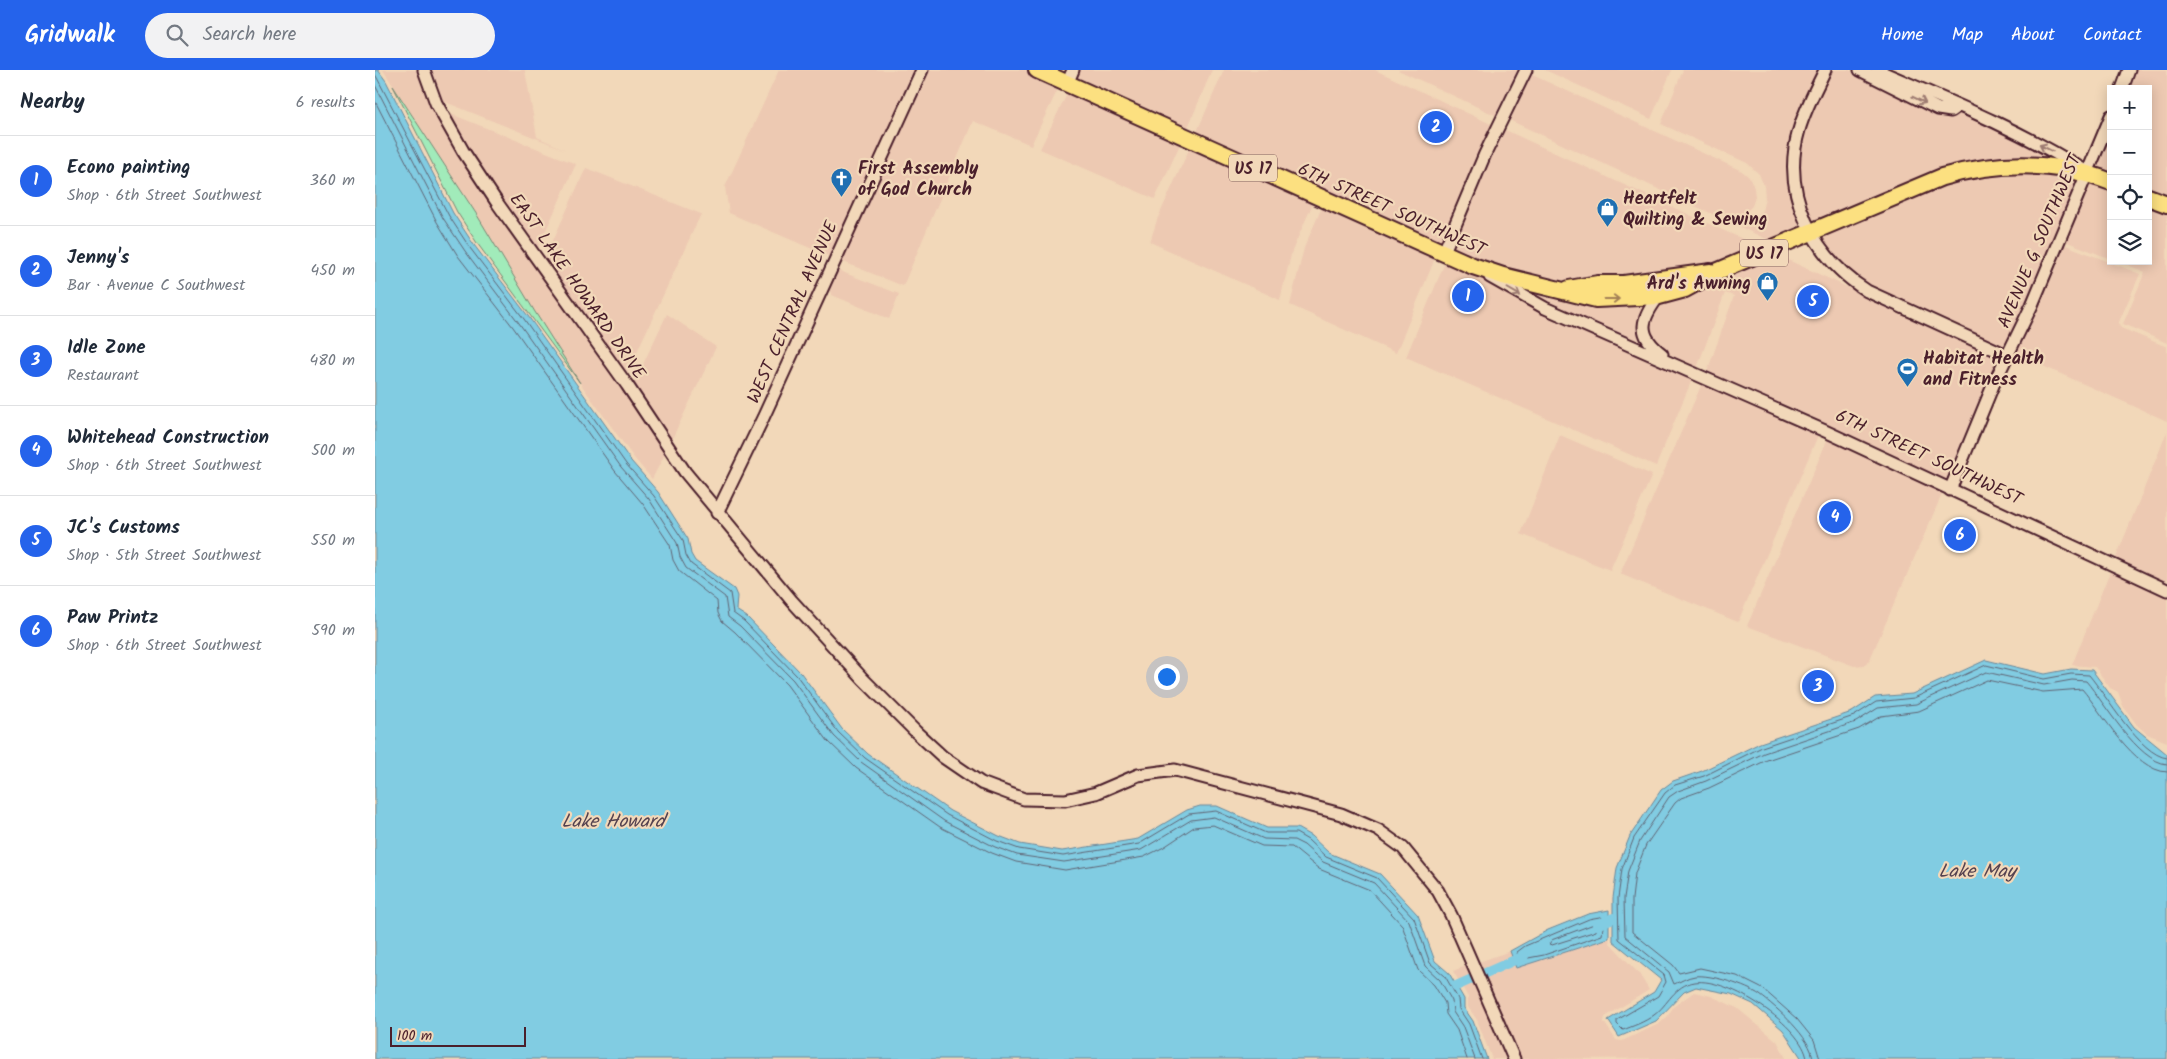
<!DOCTYPE html>
<html lang="en">
<head>
<meta charset="utf-8">
<style>
  :root { --surface:#fff; --page:#f2f2f3; --text:#1f2937; --muted:#747a83; --line:#e0e1e3; --accent:#2563eb }
  body { margin:0; font-family:Kalam,sans-serif; background:var(--page); color:var(--text) }
  .controls { position:absolute; right:15px; top:15px; display:grid; overflow:hidden; border-radius:0px; box-shadow:0 2px 12px #0003 }
  .controls button { width:45px; height:45px; display:grid; place-items:center; padding:0; border:0; border-bottom:1px solid var(--line); background:var(--surface); color:var(--text); font:25px sans-serif }
  .scale { position:absolute; left:15px; bottom:12px; width:136px; box-sizing:border-box; padding-left:5px; border:2px solid #4a1f2b; border-top:0; font-size:14px; line-height:18px; white-space:nowrap; color:#4a1f2b; -webkit-text-stroke:4px #f2d8b9; paint-order:stroke }
  .you { position:absolute; left:791px; top:606px; width:18px; height:18px; margin:-12px; border:4px solid #fff; border-radius:50%; background:#1a73e8; box-shadow:0 0 0 8px #1a73e833 }
  .badge { display:grid; place-items:center; width:32px; height:32px; border-radius:50%; background:var(--accent); color:#fff; font-size:16px; font-weight:700 }
  .pin { position:absolute; translate:-50% -50%; border:2px solid #fff; box-shadow:0 1px 5px #0006 }
  .list { margin:0; padding:0; list-style:none }
  h2 { display:flex; justify-content:space-between; align-items:center; height:65px; margin:0; padding:0 20px; font-size:21px }
  h2 small { font-size:16px; font-weight:400; color:var(--muted) }
  .list li { display:grid; grid-template-columns:32px 1fr auto; gap:15px; align-items:center; box-sizing:border-box; height:90px; padding:0 20px; border-top:1px solid var(--line) }
  .list b { display:block; font-size:19px; white-space:nowrap }
  .list p { margin:0; font-size:16px; white-space:nowrap; color:var(--muted) }
  .list em { font-size:16px; font-style:normal; color:var(--muted) }
  .icon { flex:none; width:28px; height:28px; fill:none; stroke:currentColor; stroke-width:2; stroke-linecap:round; stroke-linejoin:round }
  .map { position:relative; flex:none; width:1792px; height:989px; overflow:hidden }
  header { display:flex; align-items:center; gap:30px; box-sizing:border-box; height:70px; padding:0 25px; background:var(--accent); color:#fff }
  header strong { font-size:24px }
  nav { display:flex; gap:28px; margin-inline-start:auto; font-size:18px }
  .search { width:350px; height:45px; background:var(--page); display:flex; align-items:center; gap:12px; box-sizing:border-box; padding:0 18px; border-radius:28px; color:var(--muted); font-size:19px }
  main { display:flex }
  aside { flex:1; background:var(--surface) }
  .map>svg:first-child { display:block }
  .built { fill:#edc9b2 }
  .green { fill:#a1ebba; stroke:#768572 }
  .water { fill:#81cce2; stroke:#6b8799 }
  .lines { fill:none; stroke-linecap:round; stroke-linejoin:round }
  .shore { stroke:#606474; stroke-width:1 }
  .canal { stroke:#81cce2; stroke-width:10 }
  .minor-casing { stroke:#4a1f2b; stroke-width:15 }
  .highway-casing { stroke:#4a1f2b; stroke-width:20 }
  .minor { stroke:#f2d8b9; stroke-width:11 }
  .highway { stroke:#fce080; stroke-width:16 }
  .oneway { stroke:#9e7c72 }
  .oneway2 { stroke:#a38056 }
  .labels { text-anchor:middle; stroke-width:4.5; stroke-linejoin:round; paint-order:stroke }
  .shield { fill:#f2d8b9; stroke:#7c5656; stroke-width:1 }
  .shield-label { font-size:16px; font-weight:bold; fill:#4a1f2b }
  .poi-label { font-size:18px; font-weight:bold; fill:#4a1f2b; stroke:#f2d8b9; text-anchor:start }
  .street-label { font-size:18px; fill:#4a1f2b; stroke:#f2d8b9 }
  .water-label { font-size:19px; font-style:italic; fill:#554250; stroke:#f2d8b9 }
</style>
</head>
<body>
<header>
<strong>Gridwalk</strong>
<div class="search"><svg class="icon" aria-label="search" viewBox="0 0 24 24"><circle cx="10" cy="10" r="6"/><path d="M15 15l6 6"/></svg>Search here</div>
<nav><a>Home</a><a>Map</a><a>About</a><a>Contact</a></nav>
</header>
<main>
<aside>
<h2>Nearby<small>6 results</small></h2>
<ul class="list">
<li><span class="badge">1</span><div><b>Econo painting</b><p>Shop · 6th Street Southwest</p></div><em>360 m</em></li>
<li><span class="badge">2</span><div><b>Jenny's</b><p>Bar · Avenue C Southwest</p></div><em>450 m</em></li>
<li><span class="badge">3</span><div><b>Idle Zone</b><p>Restaurant</p></div><em>480 m</em></li>
<li><span class="badge">4</span><div><b>Whitehead Construction</b><p>Shop · 6th Street Southwest</p></div><em>500 m</em></li>
<li><span class="badge">5</span><div><b>JC's Customs</b><p>Shop · 5th Street Southwest</p></div><em>550 m</em></li>
<li><span class="badge">6</span><div><b>Paw Printz</b><p>Shop · 6th Street Southwest</p></div><em>590 m</em></li>
</ul>
</aside>
<div class="map">
<svg width="1792" height="989" viewBox="0 0 1792 989">
  <rect width="100%" height="100%" fill="#f2d8b9"/>
  <filter id="ink" filterUnits="userSpaceOnUse"><feTurbulence type="fractalNoise" baseFrequency=".02" numOctaves="2"/><feDisplacementMap in="SourceGraphic" scale="10" xChannelSelector="R" yChannelSelector="G"/><feConvolveMatrix kernelMatrix="1 2 1 2 8 2 1 2 1" color-interpolation-filters="sRGB"/></filter>
  <g filter="url(#ink)">
    <path class="built" d="M8,0H43L55,36L58,37L84,83L291,382L277,409L259,388L205,313L160,242L102,145Z
      M54,0H150L162,67L191,80L65,30Z
      M404,0H542L456,187L354,143L350,117Z
      M553,0H651L685,15L656,75L598,51L528,216L466,191Z
      M704,0H837L811,62L699,12Z
      M849,0H1000L1118,55L1065,177L820,66Z
      M1023,0H1145L1122,46Z
      M1170,0H1297L1276,49Z
      M1308,0H1444L1419,57L1415,78L1414,116L1419,136L1430,160L1400,173L1365,157L1377,152L1387,141L1390,128L1389,116L1384,104L1372,93L1286,54Z
      M1456,0H1474L1556,41L1576,46L1585,42L1688,93L1621,90L1439,157L1428,134L1424,116L1425,80L1429,61Z
      M1754,0H1792V273L1748,254L1770,202L1743,191H1773V19H1747Z
      M1155,4L1367,101L1375,108L1379,118L1380,127L1377,136L1369,144L1359,149H1348L1132,49Z
      M694,20L807,70L780,129L665,79Z
      M71,42L201,94L162,180L92,79Z
      M1736,46V189L1685,169Z
      M1128,59L1343,158L1388,178L1347,195L1189,215L1159,209L1074,181Z
      M816,75L939,131L917,181L905,230L775,172L782,150Z
      M211,98L326,144L251,305L169,190Z
      M1623,100L1706,106L1631,280L1495,217L1464,193L1444,165L1569,112Z
      M948,135L1061,186L1021,283L915,235L929,178Z
      M1688,174L1765,204L1743,254L1746,258L1792,277V351L1641,284Z
      M1400,184L1627,288L1614,311L1572,413L1332,302L1359,226L1350,223L1322,298L1300,288L1278,272L1274,259V251L1287,230Z
      M1071,190L1096,201L1141,228L1318,307L1281,396L1031,287Z
      M462,200L524,224L514,249L457,225L453,219Z
      M1133,212L1273,231L1264,249V260L1269,276L1172,234Z
      M292,244L341,277L296,371L258,315Z
      M1328,311L1444,363L1363,552L1245,504Z
      M1792,362V514L1740,490Z
      M1185,365L1277,405L1235,500L1146,464Z
      M1453,368L1568,422L1495,589L1490,595L1479,596L1372,556Z
      M1736,499L1792,525V672L1772,664L1762,655L1748,636L1743,622L1735,618L1720,597L1697,595Z
      M1234,868L1235,873L1265,905L1274,920L1230,947L1229,952L1241,970L1247,971L1284,954L1293,946L1298,937L1319,922L1336,926L1362,938L1402,971L1411,988L1145,989L1101,893L1135,881L1141,898Z
      M1091,896L1134,989H1117L1102,950L1093,937V927L1078,901Z"/>
    <path class="green" d="M18,16L102,145L160,242L205,313L102,173L82,142Z"/>
    <path class="water" d="M0,0H3L11,11L78,143L99,175L153,246L256,391L283,422L313,469L316,484L320,491L359,519L362,526L361,540L372,547L426,603L467,659L493,684L575,741L624,766L645,774L687,781L763,769L812,740L825,736H842L892,758H922L936,766L954,783L1005,804L1043,845L1060,891L1074,903L1089,929V938L1098,951L1112,989H0Z
      M1611,590L1670,604L1696,599L1717,600L1759,657L1792,684V989H1427L1408,960L1378,934L1356,924L1321,917L1309,922L1281,951L1244,967L1233,950L1279,922L1286,910L1238,871V828L1242,798L1255,766L1286,720L1298,711L1327,701L1385,673L1477,642L1500,627L1537,624Z
      M1234,840V868L1141,898L1135,881L1173,860L1213,844Z"/>
    <g class="lines">
      <path class="shore" d="M0,4L74,146L95,178L149,249L251,394L279,426L308,470L311,485L316,494L355,523L358,543L369,551L422,606L463,662L490,688L572,745L622,771L644,779L688,786L764,774L814,744L841,741L891,763H921L933,770L951,787L1002,808L1039,848L1055,893L1070,906L1083,929L1084,939L1094,954L1107,989
        M0,15L68,148L90,181L144,253L246,397L274,429L302,473L305,487L311,498L350,527L353,547L365,556L418,610L459,666L486,692L569,751L620,777L642,785L689,792L766,780L816,750L839,747L889,769L919,770L929,775L948,792L999,813L1034,851L1050,896L1065,910L1077,931L1078,942L1088,957L1100,989
        M0,31L62,152L83,186L138,257L240,401L268,434L295,475L298,490L304,501L342,531L343,543L347,551L360,562L412,615L453,671L481,698L565,757L617,783L641,792L690,800L769,787L789,777L819,757L838,755L887,776L917,777L944,799L995,820L1027,855L1043,900L1059,915L1070,933L1071,944L1082,960L1092,989
        M1226,847L1229,849L1227,865L1169,885L1143,890L1142,882L1150,876L1214,849Z
        M1220,854L1222,856L1221,861L1177,875L1174,874L1177,870Z
        M1432,989C1428,956 1353,907 1320,912C1299,915 1293,935 1279,945C1270,952 1258,956 1248,960L1242,954V950L1283,926L1291,912L1289,905L1244,869L1243,828L1247,799L1259,768L1290,723L1300,715L1329,706L1387,677L1479,646L1501,632L1539,628L1611,595L1669,609L1696,604L1714,605C1731,625 1765,685 1792,688
        M1438,989C1437,968 1401,937 1385,925C1372,916 1336,904 1320,906C1312,907 1305,912 1299,914L1294,902L1250,866L1249,828L1253,801L1265,771L1294,727L1303,721L1331,711L1389,683L1481,652L1503,638L1541,634L1611,602L1669,615L1697,610L1711,611C1729,632 1763,692 1792,694
        M1445,989L1439,970L1422,949L1388,919L1362,906L1325,898L1304,903L1298,895L1257,862V829L1260,803L1271,775L1300,733L1306,728L1334,718L1392,690L1484,659L1506,646L1544,641L1612,610L1668,622L1707,619C1726,641 1759,701 1792,702"/>
      <path class="canal" d="M1222,855L1238,848
        M1081,916L1149,886"/>
      <defs>
        <path id="minor" d="M49,0L61,33L88,81L123,134L252,315L310,402L417,531L488,609L541,662L568,687L606,713L649,729L690,730L721,723L763,705L800,700L966,744L1003,760L1028,778L1063,821L1076,845L1139,989
          M1450,0C1441,19 1430,39 1424,60C1405,124 1439,187 1492,221L1634,286
          M1485,0L1563,39L1576,41L1583,36
          M1502,0C1571,30 1643,59 1707,99
          M692,14L698,0
          M1747,19L1754,0
          M1068,184L1110,84L1151,0
          M1115,207L1170,238L1450,361L1792,520
          M1284,226C1266,249 1261,264 1287,284
          M1575,420L1619,313L1657,235L1736,46
          M342,443L388,348L547,0"/>
        <path id="highway" d="M662,0L1098,196L1128,206L1221,229L1284,226L1310,219L1341,202L1567,107C1624,91 1680,90 1736,112
          M1773,127L1792,134
          M1194,219L1223,214H1249L1336,202"/>
      </defs>
      <use href="#minor" class="minor-casing"/>
      <use href="#highway" class="highway-casing"/>
      <use href="#minor" class="minor"/>
      <use href="#highway" class="highway"/>
    </g>
    <defs><path id="oneway-shaft" d="M-6 0H5M1.5-3L5.5 0L1.5 3" fill="none" stroke-width="1.6" stroke-linecap="round" stroke-linejoin="round" transform="scale(1.25)"/></defs>
    <g class="oneway">
      <use href="#oneway-shaft" transform="translate(1544 30) rotate(26)"/>
      <use href="#oneway-shaft" transform="translate(1671 78) rotate(-154)"/>
      <use href="#oneway-shaft" transform="translate(1139 222) rotate(30)"/>
    </g>
    <use class="oneway2" href="#oneway-shaft" transform="translate(1237 229)"/>
  </g>
  <defs>
    <symbol id="church-pin" viewBox="-11 -11 22 30"><path d="M0 17L-7.5 6A9.5 9.5 0 1 1 7.5 6Z" fill="#1f6fb2" stroke="#f2d8b9"/><path d="M-1.2-6h2.4v3.5h3.3v2.4h-3.3V6h-2.4V-.1h-3.3v-2.4h3.3Z" fill="#fff"/></symbol>
    <symbol id="shop-pin" viewBox="-11 -11 22 30"><path d="M0 17L-7.5 6A9.5 9.5 0 1 1 7.5 6Z" fill="#1f6fb2" stroke="#f2d8b9"/><path d="M-5-2.5h2.3a2.7 3.5 0 0 1 5.4 0H5L5.5 6h-11ZM-1.5-2.5h3a1.5 2.3 0 0 0-3 0Z" fill="#fff"/></symbol>
    <symbol id="stadium-pin" viewBox="-11 -11 22 30"><path d="M0 17L-7.5 6A9.5 9.5 0 1 1 7.5 6Z" fill="#1f6fb2" stroke="#f2d8b9"/><path d="M0-5a6.5 5 0 1 0 0 10a6.5 5 0 1 0 0-10ZM-3.5-1.8h7v3.6h-7Z" fill="#fff"/></symbol>
  </defs>
  <g fill-rule="evenodd">
    <use href="#church-pin" x="454" y="96" width="25" height="34"/>
    <use href="#shop-pin" x="1220" y="126" width="25" height="34"/>
    <use href="#shop-pin" x="1380" y="200" width="25" height="34"/>
    <use href="#stadium-pin" x="1520" y="286" width="25" height="34"/>
  </g>
  <g class="labels">
    <g class="shield">
      <rect x="854" y="84.5" width="48" height="27" rx="4"/>
      <rect x="1365" y="169.5" width="48" height="27" rx="4"/>
    </g>
    <g class="shield-label">
      <text x="878" y="104">US 17</text>
      <text x="1389" y="189">US 17</text>
    </g>
    <g class="poi-label">
      <text x="483" y="104">First Assembly<tspan x="483" dy="21">of God Church</tspan></text>
      <text x="1248" y="134">Heartfelt<tspan x="1248" dy="21">Quilting &amp; Sewing</tspan></text>
      <text x="1376" y="219" text-anchor="end">Ard's Awning</text>
      <text x="1548" y="294">Habitat Health<tspan x="1548" dy="21">and Fitness</tspan></text>
    </g>
    <g class="street-label">
      <text transform="translate(1017 139) rotate(24)" y="6">6TH STREET SOUTHWEST</text>
      <text transform="translate(1664 171) rotate(-67)" y="6">AVENUE G SOUTHWEST</text>
      <text transform="translate(203 216) rotate(55)" y="6">EAST LAKE HOWARD DRIVE</text>
      <text transform="translate(417 242) rotate(-66)" y="6">WEST CENTRAL AVENUE</text>
      <text transform="translate(1554 387) rotate(25)" y="6">6TH STREET SOUTHWEST</text>
    </g>
    <g class="water-label">
      <text x="238" y="757">Lake Howard</text>
      <text x="1602" y="807">Lake May</text>
    </g>
  </g>
</svg>
<div class="controls">
<button>+</button>
<button>−</button>
<button><svg class="icon" aria-label="locate" viewBox="0 0 24 24"><circle cx="12" cy="12" r="6"/><path d="M12 2v4M12 18v4M2 12h4M18 12h4"/></svg></button>
<button><svg class="icon" aria-label="layers" viewBox="0 0 24 24"><path d="M12 4l9 5-9 5-9-5zM3 14l9 5 9-5"/></svg></button>
</div>
<div class="scale">100 m</div>
<div class="you"></div>
<div class="pin badge" style="left:1093px;top:226px">1</div>
<div class="pin badge" style="left:1061px;top:57px">2</div>
<div class="pin badge" style="left:1443px;top:616px">3</div>
<div class="pin badge" style="left:1460px;top:447px">4</div>
<div class="pin badge" style="left:1438px;top:231px">5</div>
<div class="pin badge" style="left:1585px;top:465px">6</div>
</div>
</main>
</body>
</html>
